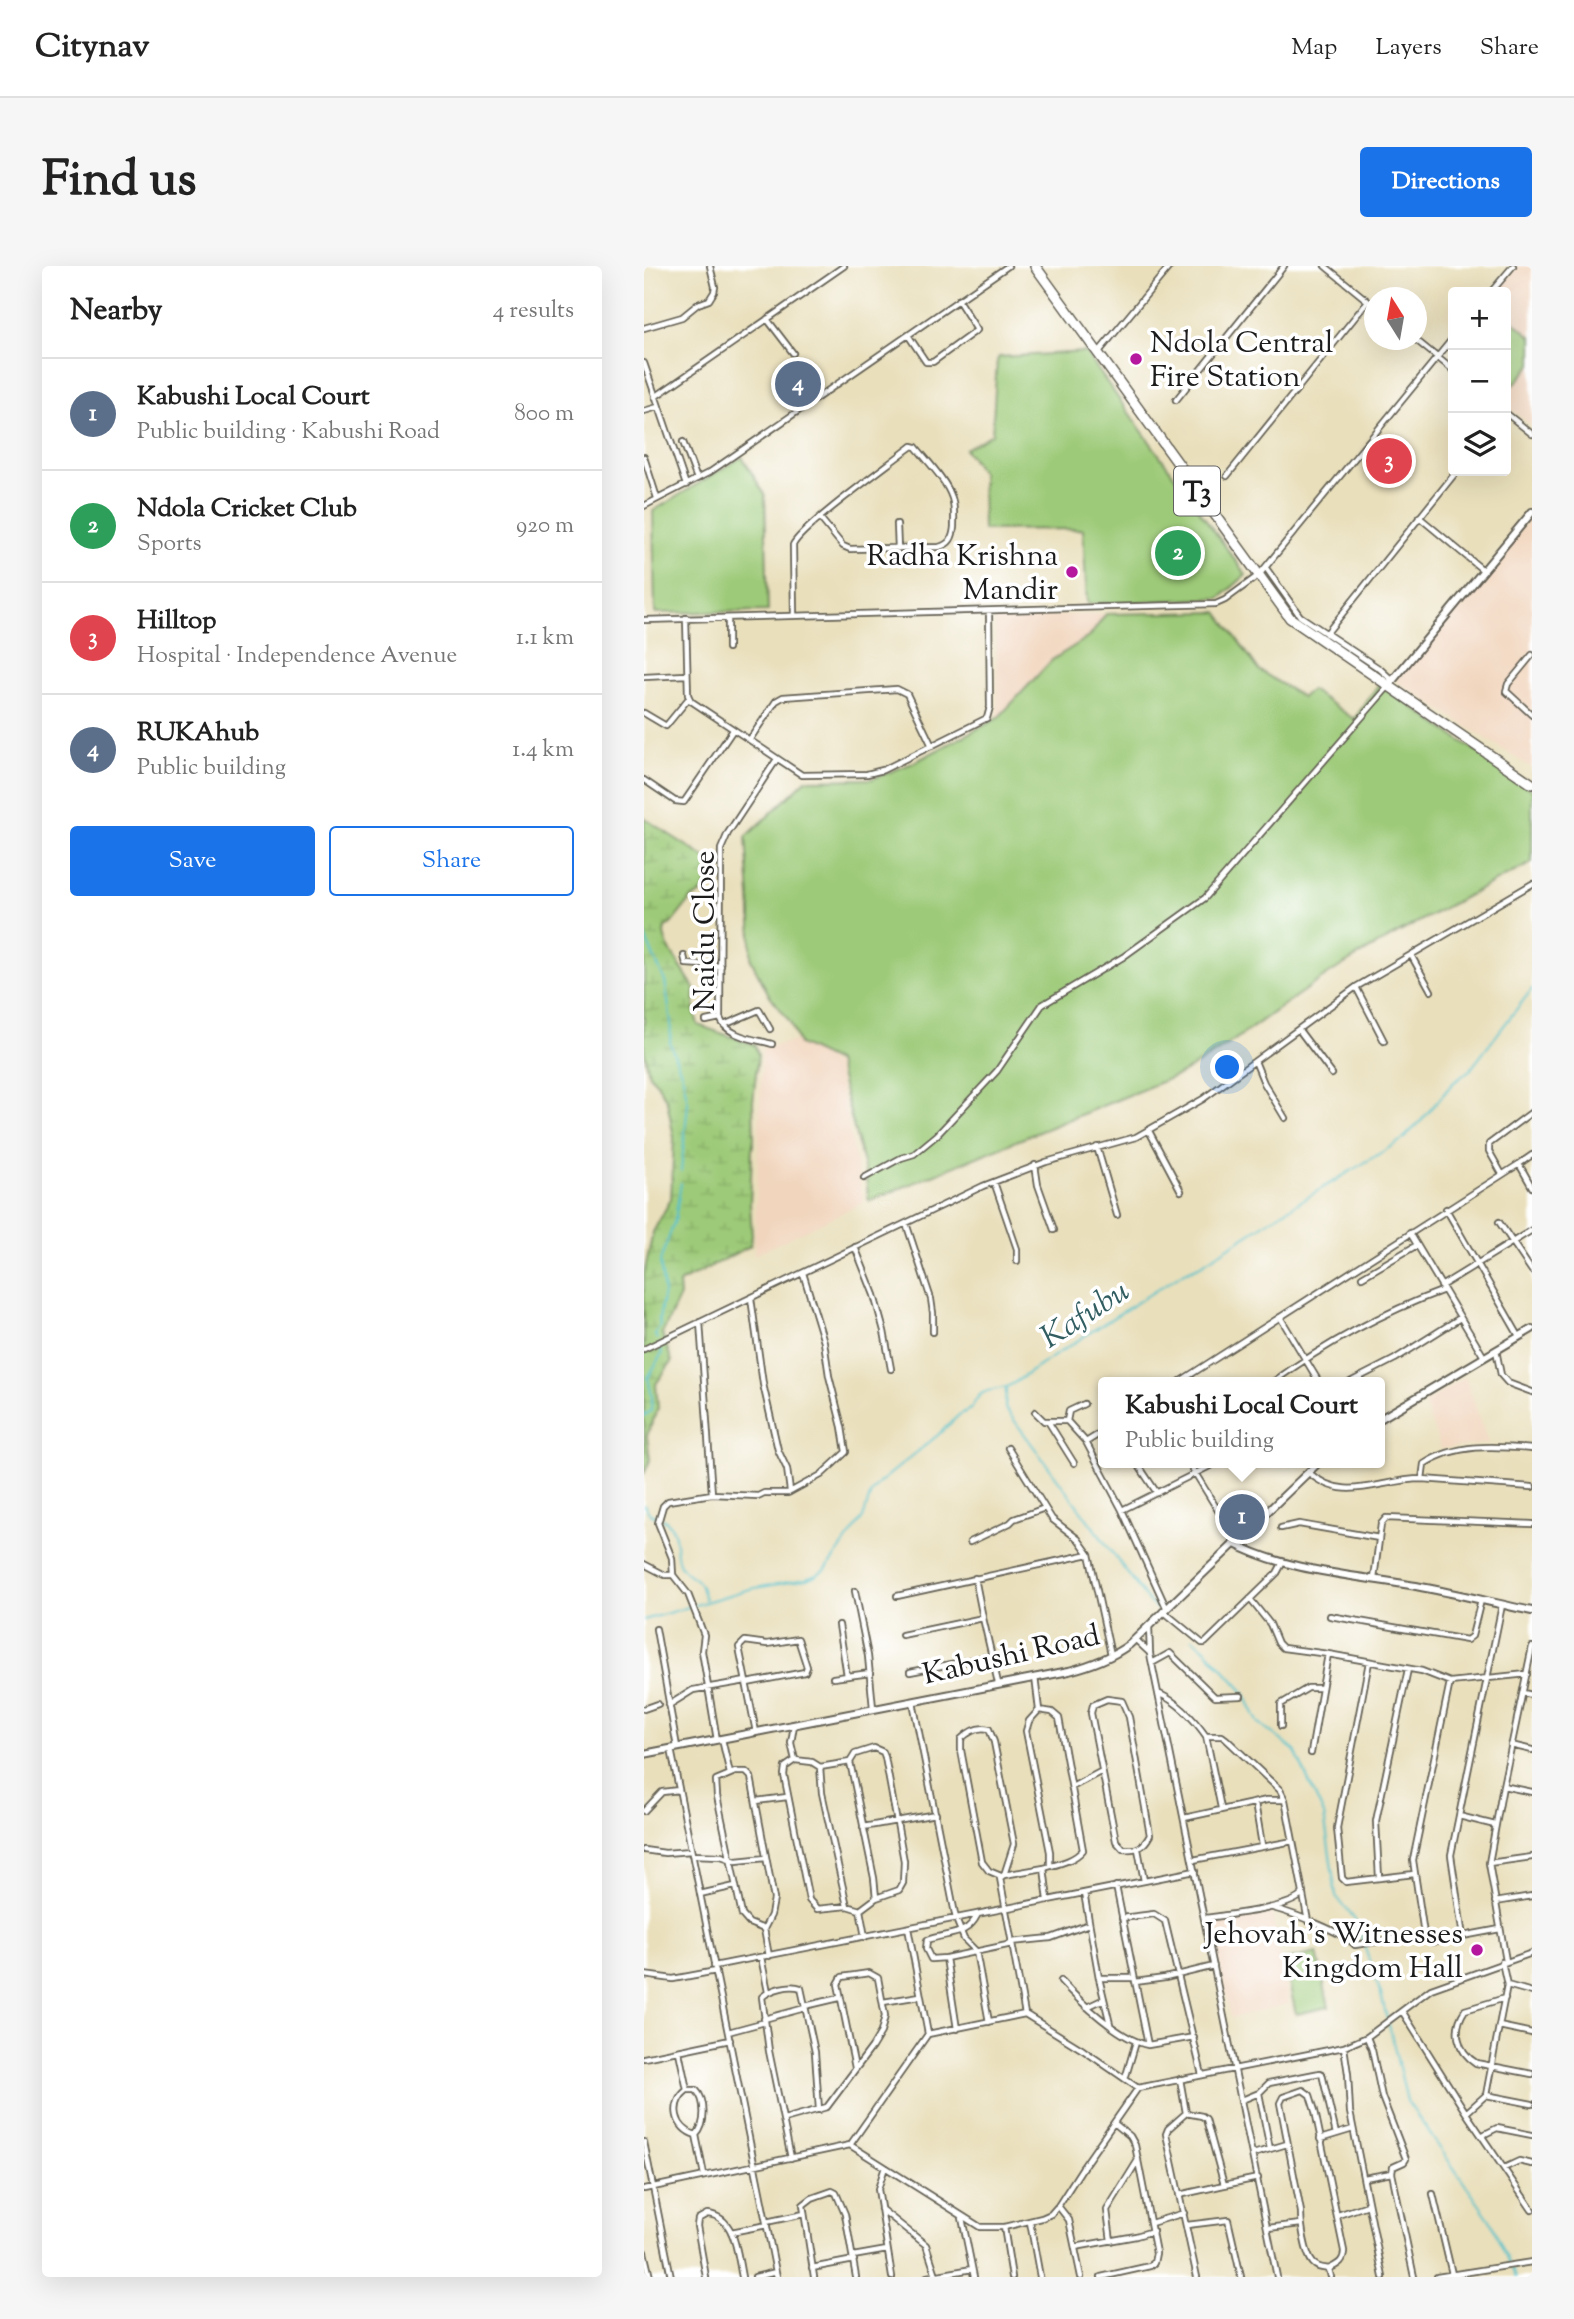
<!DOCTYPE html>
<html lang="en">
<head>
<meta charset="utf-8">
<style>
  :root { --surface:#fff; --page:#f6f6f6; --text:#222; --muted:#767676; --line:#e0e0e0; --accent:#1a73e8 }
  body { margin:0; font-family:"Sorts Mill Goudy",serif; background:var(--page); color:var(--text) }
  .controls { position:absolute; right:21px; top:21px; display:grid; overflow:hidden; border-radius:7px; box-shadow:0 7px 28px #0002 }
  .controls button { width:63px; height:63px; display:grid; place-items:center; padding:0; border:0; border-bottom:2px solid var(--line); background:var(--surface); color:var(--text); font:35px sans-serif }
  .compass { position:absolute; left:720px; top:21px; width:63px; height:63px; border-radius:50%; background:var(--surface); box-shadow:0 7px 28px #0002; rotate:349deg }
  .you { position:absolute; left:584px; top:802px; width:24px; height:24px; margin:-18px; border:5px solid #fff; border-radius:50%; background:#1a73e8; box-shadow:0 0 0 10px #1a73e833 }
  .badge { display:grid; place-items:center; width:46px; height:46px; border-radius:50%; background:var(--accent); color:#fff; font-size:23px; font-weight:700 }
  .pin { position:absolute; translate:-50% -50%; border:4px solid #fff; box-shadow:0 2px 7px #0006 }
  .popup { position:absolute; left:454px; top:1111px; width:287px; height:91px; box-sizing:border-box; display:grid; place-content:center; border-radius:7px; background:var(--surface); filter:drop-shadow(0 2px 5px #0005); font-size:23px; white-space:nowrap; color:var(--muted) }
  .popup b { font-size:26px; color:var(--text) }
  .popup::after { content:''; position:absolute; left:50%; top:100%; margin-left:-14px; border:14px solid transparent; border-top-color:var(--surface) }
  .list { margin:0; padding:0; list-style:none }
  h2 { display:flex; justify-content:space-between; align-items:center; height:91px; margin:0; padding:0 28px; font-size:30px }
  h2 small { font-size:23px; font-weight:400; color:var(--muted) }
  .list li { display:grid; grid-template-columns:46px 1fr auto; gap:21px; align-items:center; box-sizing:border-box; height:112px; padding:0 28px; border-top:2px solid var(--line) }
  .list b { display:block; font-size:26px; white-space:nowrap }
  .list p { margin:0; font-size:23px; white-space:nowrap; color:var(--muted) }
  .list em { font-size:23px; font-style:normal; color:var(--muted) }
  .actions { display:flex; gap:14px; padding:21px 28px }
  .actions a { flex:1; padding:16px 0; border:2px solid var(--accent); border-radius:7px; text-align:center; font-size:24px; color:var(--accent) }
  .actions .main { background:var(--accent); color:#fff }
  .icon { flex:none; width:38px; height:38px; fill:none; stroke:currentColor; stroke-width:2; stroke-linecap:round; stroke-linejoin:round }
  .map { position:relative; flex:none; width:888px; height:2011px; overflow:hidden; border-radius:7px }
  header { display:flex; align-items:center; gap:42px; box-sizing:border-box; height:98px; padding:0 35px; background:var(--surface); border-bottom:2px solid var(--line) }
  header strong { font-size:33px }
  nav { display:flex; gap:38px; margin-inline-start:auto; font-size:24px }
  .intro { display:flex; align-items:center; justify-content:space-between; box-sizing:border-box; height:168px; padding:0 42px }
  h1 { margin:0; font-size:49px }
  .button { padding:18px 32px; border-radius:7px; background:var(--accent); color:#fff; font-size:24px; font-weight:700 }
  main { display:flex; gap:42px; padding:0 42px }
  aside { flex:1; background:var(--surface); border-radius:7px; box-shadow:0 7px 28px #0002 }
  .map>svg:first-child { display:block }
  .built { fill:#f1d5bd }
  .green { fill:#9dca78; stroke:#5c734a; stroke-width:2 }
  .wetland { fill:url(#wetland-marsh); stroke:#5c734a; stroke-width:2 }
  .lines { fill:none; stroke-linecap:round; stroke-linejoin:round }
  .stream { stroke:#54c1cb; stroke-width:2 }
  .street-casing { stroke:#646054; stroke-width:8 }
  .secondary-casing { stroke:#646054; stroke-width:10 }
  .highway-casing { stroke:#646054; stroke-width:12 }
  .street { stroke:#fff; stroke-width:4.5 }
  .secondary { stroke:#fff; stroke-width:6 }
  .highway { stroke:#fff; stroke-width:9 }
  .poi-dot { fill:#b5179e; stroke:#fff; stroke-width:2.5 }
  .labels { text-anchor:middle; stroke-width:7; stroke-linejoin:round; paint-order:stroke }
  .shield { fill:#fff; stroke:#606060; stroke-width:2 }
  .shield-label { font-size:28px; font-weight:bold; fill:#1c1c1c }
  .poi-label { font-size:30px; fill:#1c1c1c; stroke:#fff; text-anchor:end }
  .street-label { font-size:30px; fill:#1c1c1c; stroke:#fff }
  .water-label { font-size:32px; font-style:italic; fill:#325e62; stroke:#fff }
</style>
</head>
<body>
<header>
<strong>Citynav</strong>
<nav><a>Map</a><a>Layers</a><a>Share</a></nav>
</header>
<div class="intro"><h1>Find us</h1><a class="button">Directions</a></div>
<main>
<aside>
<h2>Nearby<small>4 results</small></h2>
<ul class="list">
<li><span class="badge" style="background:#5c6f8a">1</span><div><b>Kabushi Local Court</b><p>Public building · Kabushi Road</p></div><em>800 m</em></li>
<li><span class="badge" style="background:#2e9e5b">2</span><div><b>Ndola Cricket Club</b><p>Sports</p></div><em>920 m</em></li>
<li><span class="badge" style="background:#e0444e">3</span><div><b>Hilltop</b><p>Hospital · Independence Avenue</p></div><em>1.1 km</em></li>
<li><span class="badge" style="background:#5c6f8a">4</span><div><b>RUKAhub</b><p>Public building</p></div><em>1.4 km</em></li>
</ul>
<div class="actions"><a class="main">Save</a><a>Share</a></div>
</aside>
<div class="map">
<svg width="888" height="2011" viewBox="0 0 888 2011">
  <defs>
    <pattern id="wetland-marsh" width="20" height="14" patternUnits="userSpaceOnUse" patternTransform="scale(1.75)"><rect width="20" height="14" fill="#9dca78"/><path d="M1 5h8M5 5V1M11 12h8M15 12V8" fill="none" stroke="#87ad67"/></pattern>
  </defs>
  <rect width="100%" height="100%" fill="#fff"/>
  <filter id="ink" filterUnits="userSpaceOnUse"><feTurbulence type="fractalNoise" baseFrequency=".0143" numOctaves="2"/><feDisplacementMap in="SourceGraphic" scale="14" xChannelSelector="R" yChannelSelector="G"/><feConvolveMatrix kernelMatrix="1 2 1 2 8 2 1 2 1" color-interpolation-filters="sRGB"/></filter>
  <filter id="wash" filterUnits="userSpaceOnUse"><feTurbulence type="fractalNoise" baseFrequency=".00686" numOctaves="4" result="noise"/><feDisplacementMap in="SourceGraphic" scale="28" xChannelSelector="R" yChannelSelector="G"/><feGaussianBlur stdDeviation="1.57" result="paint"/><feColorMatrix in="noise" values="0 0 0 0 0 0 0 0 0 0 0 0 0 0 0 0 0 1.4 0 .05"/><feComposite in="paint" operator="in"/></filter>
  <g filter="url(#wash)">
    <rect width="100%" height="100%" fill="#e9dfbb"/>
    <path class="built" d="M874,0H888V160L862,139V26H852Z
      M888,250V502L752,415Z
      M462,348L446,370L408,394L354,452L351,351Z
      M152,775L192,799L220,936L110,989L118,782Z
      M821,1111L844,1177L797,1183L780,1137Z
      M627,1644L645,1738L587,1752L567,1657Z"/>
    <path class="green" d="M862,49L888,71V98L870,119L862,111Z
      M441,86L602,309L576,332L443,338L439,263L339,264L338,207L321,183L348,168L353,95L355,91Z
      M98,191L121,229L124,345L11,347L9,245Z
      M574,346L615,404L658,431L667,424L710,453L735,418L888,524V597C826,628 763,660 704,696C645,731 594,777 534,809L225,935L221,906L193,796L155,778L146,756L124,727L107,694V646L102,571L162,514L228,513L269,497L354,452L408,394L446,370L462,348Z
      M673,1687L685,1741L652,1748L640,1694Z"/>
    <path class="wetland" d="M0,552L71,598L58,627L47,633L27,658L21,661L20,668L24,681L51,723L50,743L54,759L111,779L114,789L109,836L110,872L108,884L106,938L108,970L106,980L35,1017L36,1030L18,1068L28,1095L12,1118L14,1142L3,1170L6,1194L0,1208V1008L9,966L27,933L30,872L23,835L13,817L5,809L0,783Z"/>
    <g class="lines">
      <path class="stream" d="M0,669L21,715L27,756L26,777L39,812L44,837L37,905
        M13,1073L11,1069L16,1059L15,1053L20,1026L16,995L31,954L37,917
        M362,1124L361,1142L504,1335L517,1346
        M0,1150L7,1145L8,1130L4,1112L18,1087L15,1079
        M0,1239L6,1248L13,1251
        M18,1253C37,1263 29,1280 35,1297C39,1308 49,1309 55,1317C58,1321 59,1328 61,1333
        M0,1354L106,1323L162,1313L173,1309L182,1303L219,1252L227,1227L235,1217L294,1169L315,1149L328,1142C338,1116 353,1129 370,1117C426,1078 483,1043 539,1007L557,999L639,946L758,874L777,855L809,817L826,804L888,723
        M548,1372L562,1384L599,1425L614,1456L651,1485L680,1549L692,1630L711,1654L737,1728L743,1753
        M745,1759L763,1835L846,1954L865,1997
        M868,2002L872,2011"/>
    </g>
  </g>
  <g filter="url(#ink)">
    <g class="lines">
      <defs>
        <path id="street" d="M681,0L730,40
          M847,26L869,0
          M123,53L149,87
          M0,62L38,51L54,38L65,34L70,26L71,21L66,0
          M264,69L282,96H289L333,64L314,34
          M772,74L809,104
          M454,87L526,0
          M0,97L42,219
          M11,131L200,0
          M532,134L640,0
          M0,145L14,141
          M862,147L888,168
          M39,176L53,213
          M0,191L13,232
          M583,210L724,35
          M0,240L66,206L364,0
          M775,251L840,305
          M253,258L254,283
          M622,302L656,350L736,403L749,415
          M150,350L149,279C157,261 247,197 268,180L272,181C284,196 302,214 308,232C311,241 310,252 310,261C309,272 306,278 295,281L206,283L199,280L176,252
          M42,352L44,429L47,435L158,509L223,508L239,504L343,452L346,441L345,345
          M84,352V382
          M0,354L572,338L581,334L615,309L809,72
          M682,368L813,205
          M888,389L864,418L862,425L888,449
          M0,411L42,409
          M0,447L22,460L45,432
          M106,473L132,435L139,431L253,423L263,428L288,480
          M0,514L31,535L40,536L89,464
          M767,689L787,725
          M40,690L42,698L77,700
          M712,721L740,775
          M62,755L76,752
          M80,759L115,744L126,763
          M655,764L688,808
          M128,778C111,773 83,771 76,752L77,583L84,567L133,493
          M611,795L620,817L641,852
          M505,865L537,925
          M453,881L473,949
          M875,898L888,889
          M391,899L394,919L410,964
          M858,908L845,885V878L888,846
          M220,912L257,892L270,888L293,869L353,805L398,739L479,691L561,632L744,421
          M350,916L373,983V995
          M802,943L875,1070
          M855,956L888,1005
          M262,957L287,1033L289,1047V1066
          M766,967L840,1091
          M211,981L230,1029L240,1065L247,1103
          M718,1011L773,979
          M797,1020L888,964
          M107,1032L119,1118L134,1184L143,1203L146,1225
          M636,1051L675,1116
          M56,1056L68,1228L24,1235L19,1240L14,1257L28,1292L29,1309L44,1328L60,1369L58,1385L73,1474
          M0,1083L339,920L402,896L492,871L559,833L712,721L888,618
          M852,1084L857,1109L864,1117L888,1126
          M535,1116L875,898L888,921
          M629,1116C681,1078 740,1046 800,1024
          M706,1116L751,1093L816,1052
          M391,1146L400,1155H423L442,1176
          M423,1155L425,1145L440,1138
          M405,1157L430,1197
          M460,1165L442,1176L478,1244L522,1341
          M364,1182L408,1253L434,1273L445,1288
          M888,1183C851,1180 812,1177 780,1198L778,1213L888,1221
          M493,1197L513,1227
          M545,1197L592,1274
          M664,1206C701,1239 735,1213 778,1213
          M68,1228L114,1230L120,1227H144L177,1209L202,1186L198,1161L185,1110L180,1076L159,1007
          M478,1244L572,1197
          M637,1262L655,1258L735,1272
          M326,1276L366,1257L370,1253L401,1242
          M0,1298L21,1309H29
          M331,1312L339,1352
          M730,1313L737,1258L742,1252L888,1258
          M211,1325L224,1390L229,1442
          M253,1330L445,1288L467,1389
          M606,1333L626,1358L634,1377L639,1382L684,1388L778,1405L806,1416L883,1408
          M519,1345L558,1377H561L633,1307L639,1296
          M686,1350L823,1374L828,1370L837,1334
          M195,1359L203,1410
          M505,1360L506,1388L633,2011
          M12,1363L33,1481
          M258,1369L339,1352L354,1417
          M491,1373L506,1387
          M725,1396L693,1562L698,1612L702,1616L770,1608
          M508,1397L526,1387L571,1431L597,1430
          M266,1406L348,1390
          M391,1411L395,1444
          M189,1412L226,1407
          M806,1416L769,1594L780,1668L782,1672L787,1676L856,1663
          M103,1417L161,1406L163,1401L154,1373L123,1378L101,1375L95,1381L112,1466
          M879,1427L888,1429
          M516,1428C535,1437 550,1453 562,1470H578L582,1473L636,1524L641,1534L659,1627C649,1643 581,1649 561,1652
          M463,1433L478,1435L485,1451L506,1569C499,1582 494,1584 479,1583L472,1575L447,1447L449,1439Z
          M269,1436L312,1653L320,1673L332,1685L345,1756
          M25,1439L49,1424L102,1415
          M0,1443L14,1438
          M150,1459L147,1477L151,1494
          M637,1460V1438L664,1422H678
          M562,1470L577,1542
          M78,1473L86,1508
          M867,1479L888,1484
          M27,1483L133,2011
          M667,1487L684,1388
          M206,1496L176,1501L168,1496L151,1494L141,1501L140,1509L165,1634L173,1643L203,1640L216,1644L221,1671
          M176,1501L178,1527L203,1640
          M859,1520L888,1526
          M428,1521L458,1505
          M112,1535L143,1531
          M611,1537L618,1579
          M0,1545L18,1526L35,1524
          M815,1550L851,1559
          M540,1552L623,1534H641
          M219,1561L292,1548
          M494,1583L500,1615
          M0,1584L21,1587L47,1585
          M48,1589L77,1590L92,1595L122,1592
          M549,1594L649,1575
          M845,1597L888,1591
          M400,1602L404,1634
          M357,1610L345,1605L338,1596L317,1484V1473C325,1465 334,1460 345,1463L350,1476L370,1578L360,1609
          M735,1612L732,1555L764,1403
          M472,1620L504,1779L550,1771
          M440,1627L455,1712L466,1758
          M56,1628L91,1620
          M659,1629L664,1655
          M851,1636L888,1630
          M629,1642C648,1647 699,1666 711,1679L780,1668
          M216,1644L232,1632L255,1624L259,1617L260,1595L241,1491L239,1486L230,1482L211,1488L206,1496L230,1612L232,1632
          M478,1652L510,1648L521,1655L558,1809
          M264,1662L284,1768
          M120,1663L105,1657L98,1649L73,1530L72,1514L91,1506H102L107,1511L130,1633L127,1649L120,1663L125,1690
          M819,1671L807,1589L858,1339
          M367,1676L407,1672L445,1658
          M117,1691L124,1726
          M302,1692L287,1693L282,1683L283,1674C305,1666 322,1672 334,1648
          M862,1695L845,1597L859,1520L888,1381
          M858,1696L863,1719L855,1760L888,1767
          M70,1700L551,1605
          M0,1709L29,1713L72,1705
          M455,1712H490
          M417,1715C436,1736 477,1774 504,1779
          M491,1716L521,1712L570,1700
          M863,1719L888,1726
          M861,1732L821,1744C808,1763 813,1785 832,1797L888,1808
          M239,1736L276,1730
          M161,1740L195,1732
          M443,1741L460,1733
          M758,1745L822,1847L888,1944
          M381,1748L356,1612L360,1609L400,1602C414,1598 430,1595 439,1584L415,1452L408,1446L395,1444L385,1455L382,1465L406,1586V1600
          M120,1753L161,1742
          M313,1763L302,1692L368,1678
          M84,1766L121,1756
          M723,1771L728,1784L738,1831L762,1893L760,1896L749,1901L748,1907
          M700,1781L704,1808L706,1846L739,2011
          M35,1786L43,1824
          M0,1792L86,1774
          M481,1813L492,1776
          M536,1813L542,1847L524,1863L522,1868L553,2011
          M43,1824H52C62,1834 62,1859 52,1869L60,1909
          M43,1824C25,1838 31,1863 52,1869
          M615,1827L626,1883
          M842,1829L888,1838
          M598,1834L615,1827L625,1817L676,1807L678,1808L692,1868
          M542,1847L558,1850L562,1853L580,1919L614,1912
          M822,1847L842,1829L855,1760
          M140,1853L183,1841L228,1781L237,1766L241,1750L234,1712L225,1707L198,1711L194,1718L211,1802
          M839,1869L853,1862L888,1869
          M676,1873L709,1863
          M0,1876L27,2011
          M206,1879L284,1768L381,1748L439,1784L494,1822
          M609,1888L643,1878
          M147,1892L125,1785L118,1731C127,1723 146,1718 157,1722L171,1786L175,1844
          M241,1901L234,1923L248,2011
          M860,1902L875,1895L888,1898
          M720,1912L748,1907L770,2011
          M0,1923L206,1879L336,1961H360L398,1952L407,1948L414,1940L439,1901L494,1822L700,1781L723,1771L787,1723L888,1687
          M789,1928L808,2008
          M535,1929L580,1919
          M414,1940L425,1954L437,2011
          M237,1943L282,1979L292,2009
          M694,1949L724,1939
          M318,1952L330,2011
          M122,1956L160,1948
          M386,1956L396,2011
          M507,1957L540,1947
          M543,1959L584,1954L597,2011
          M360,1961L368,2011
          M624,1962L657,1958
          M87,1966L123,1959
          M467,1975L463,1944L494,1894
          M431,1981L492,1970L509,1965
          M0,1986L6,2011
          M209,1990L243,1984
          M168,2002L210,1994
          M685,2003C679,2002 673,2002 669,1997C661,1988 657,1958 657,1946L636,1837L639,1831L659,1824L666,1829L671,1845L700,1985C700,1996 694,1998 685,2003L687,2011
          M62,2011L53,1960L54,1953L63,1948C92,1950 93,1988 98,2011
          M111,2011L132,2006
          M170,2011L159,1939L168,1932L188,1925L192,1927L201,1948L212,2011
          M283,2011L328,2003
          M457,2011L506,2000L510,1997L512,1987L491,1879L486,1870L470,1857
          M793,2011L888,1996"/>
        <path id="secondary" d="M744,420L888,246
          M736,1153L888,1063
          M589,1277C644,1306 711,1309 772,1320C811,1327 849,1337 888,1345
          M0,1488L425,1405C448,1399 467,1392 486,1378L674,1197"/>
        <path id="highway" d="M391,0L646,352L888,518"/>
      </defs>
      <use href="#street" class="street-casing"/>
      <use href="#secondary" class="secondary-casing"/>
      <use href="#highway" class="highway-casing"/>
      <use href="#street" class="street"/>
      <use href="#secondary" class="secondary"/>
      <use href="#highway" class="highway"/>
    </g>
  </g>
  <g class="poi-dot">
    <circle cx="492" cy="93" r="7"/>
    <circle cx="428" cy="306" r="7"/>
    <circle cx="833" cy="1684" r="7"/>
  </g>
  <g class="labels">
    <rect class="shield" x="530" y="200.5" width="46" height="49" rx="5"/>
    <g class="shield-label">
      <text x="553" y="235">T3</text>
    </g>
    <g class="poi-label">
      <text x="506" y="86" text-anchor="start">Ndola Central<tspan x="506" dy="34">Fire Station</tspan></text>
      <text x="414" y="299">Radha Krishna<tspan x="414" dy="34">Mandir</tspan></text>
      <text x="819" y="1677">Jehovah's Witnesses<tspan x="819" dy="34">Kingdom Hall</tspan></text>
    </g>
    <g class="street-label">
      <text transform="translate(60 665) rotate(-90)" y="10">Naidu Close</text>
      <text transform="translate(367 1388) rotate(-13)" y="10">Kabushi Road</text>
    </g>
    <g class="water-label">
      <text transform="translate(440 1047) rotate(-33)" y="11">Kafubu</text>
    </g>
  </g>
</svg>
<div class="controls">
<button>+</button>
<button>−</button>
<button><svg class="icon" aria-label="layers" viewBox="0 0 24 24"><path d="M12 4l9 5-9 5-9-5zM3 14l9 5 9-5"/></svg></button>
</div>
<svg class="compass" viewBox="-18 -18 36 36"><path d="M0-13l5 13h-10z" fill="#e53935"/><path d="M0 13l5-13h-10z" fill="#767676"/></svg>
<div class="you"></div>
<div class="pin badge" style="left:598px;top:1251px;background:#5c6f8a">1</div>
<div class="popup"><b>Kabushi Local Court</b>Public building</div>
<div class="pin badge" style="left:534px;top:287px;background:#2e9e5b">2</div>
<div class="pin badge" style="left:745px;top:195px;background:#e0444e">3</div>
<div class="pin badge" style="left:154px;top:118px;background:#5c6f8a">4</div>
</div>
</main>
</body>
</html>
